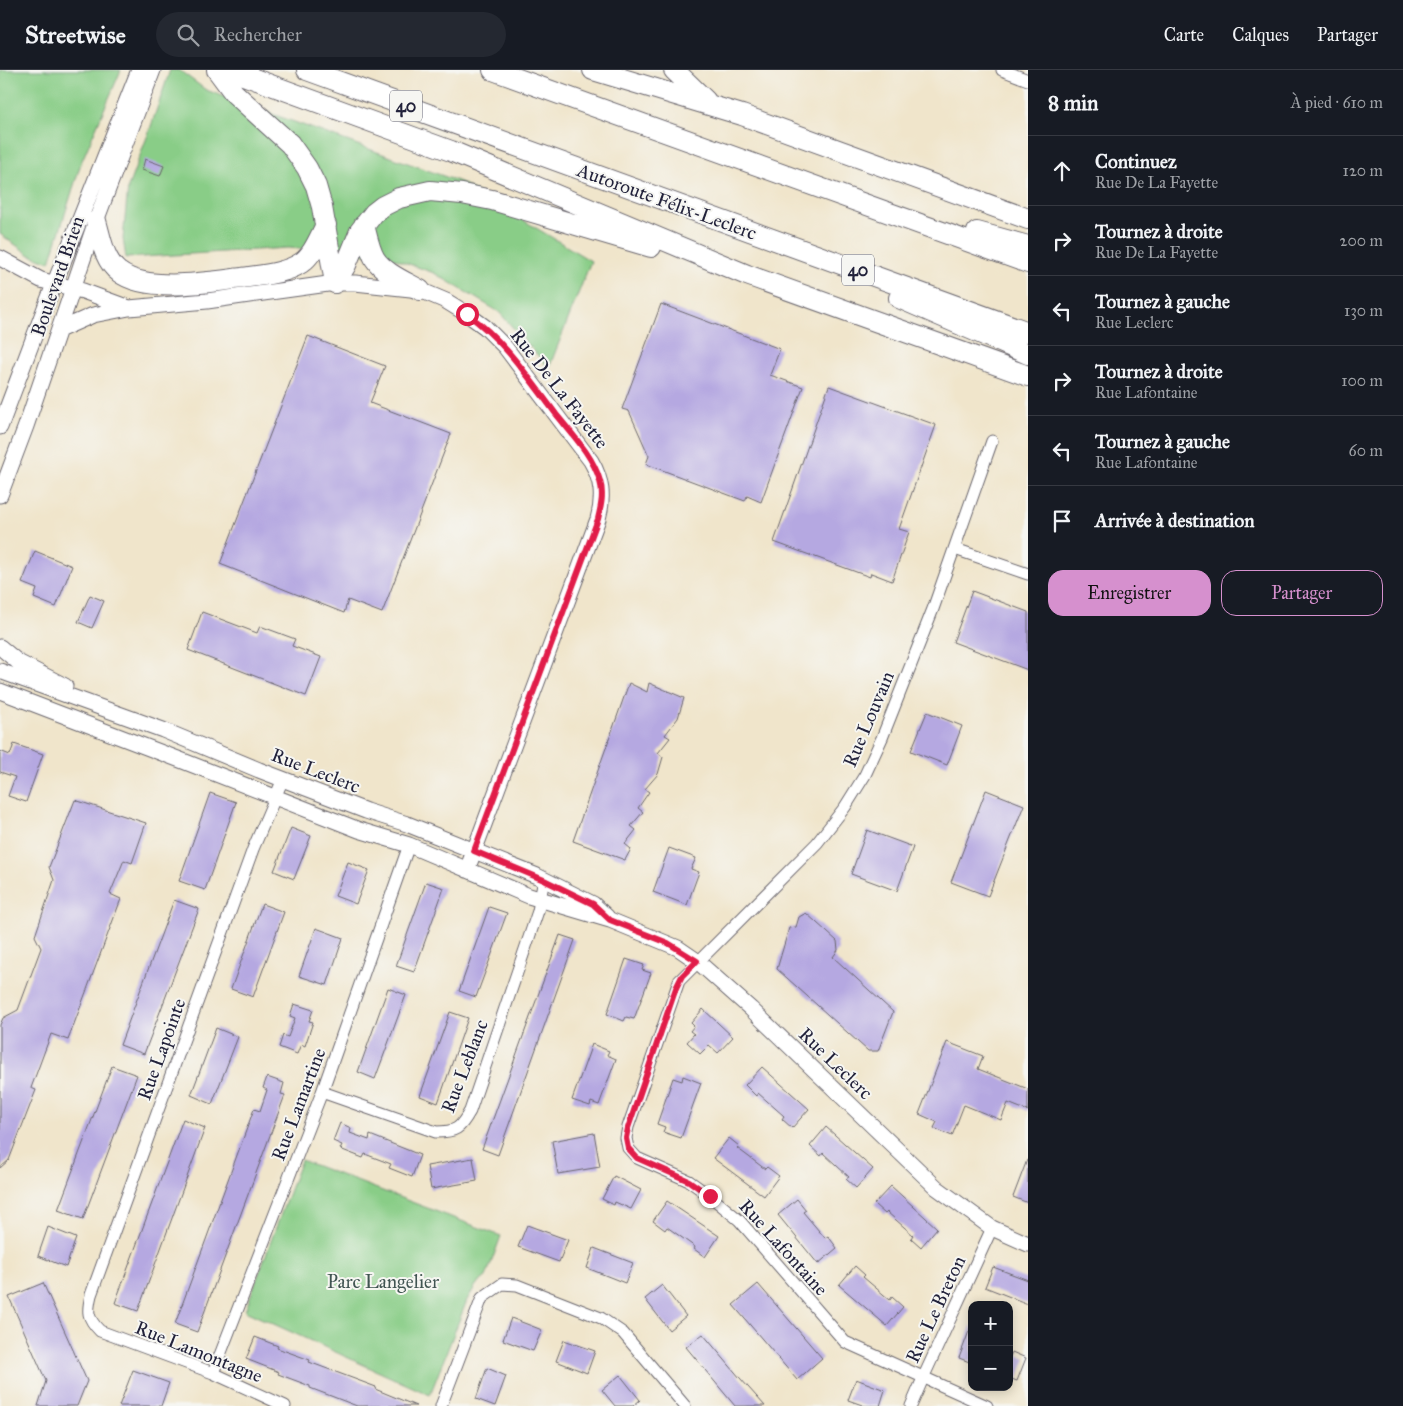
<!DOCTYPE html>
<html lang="fr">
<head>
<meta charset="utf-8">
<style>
  :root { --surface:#171b24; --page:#242831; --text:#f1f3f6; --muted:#9ea1a6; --line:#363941; --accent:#d690ce }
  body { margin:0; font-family:"IM FELL Great Primer",serif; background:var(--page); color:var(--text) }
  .controls { position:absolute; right:15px; bottom:15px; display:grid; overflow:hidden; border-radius:10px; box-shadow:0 2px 12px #0003 }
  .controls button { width:45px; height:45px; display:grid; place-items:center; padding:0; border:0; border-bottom:1px solid var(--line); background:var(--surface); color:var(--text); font:25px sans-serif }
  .stop { position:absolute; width:15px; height:15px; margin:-11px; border:4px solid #e11d48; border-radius:50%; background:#fff }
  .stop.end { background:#e11d48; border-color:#fff; box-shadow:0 1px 5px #0008 }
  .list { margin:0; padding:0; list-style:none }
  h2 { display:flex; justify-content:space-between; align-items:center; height:65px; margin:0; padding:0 20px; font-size:21px }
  h2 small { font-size:16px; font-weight:400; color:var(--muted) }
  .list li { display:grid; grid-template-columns:32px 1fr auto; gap:15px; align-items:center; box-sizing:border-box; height:70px; padding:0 20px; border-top:1px solid var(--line) }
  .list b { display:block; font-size:19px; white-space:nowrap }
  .list p { margin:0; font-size:16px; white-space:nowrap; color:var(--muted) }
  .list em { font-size:16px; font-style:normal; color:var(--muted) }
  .actions { display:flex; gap:10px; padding:15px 20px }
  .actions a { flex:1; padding:11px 0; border:1px solid var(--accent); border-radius:15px; text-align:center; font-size:18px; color:var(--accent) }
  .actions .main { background:var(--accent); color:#111 }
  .icon { flex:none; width:28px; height:28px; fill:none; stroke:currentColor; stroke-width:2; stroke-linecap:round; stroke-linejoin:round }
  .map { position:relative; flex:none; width:1028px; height:1336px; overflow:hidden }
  header { display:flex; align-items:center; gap:30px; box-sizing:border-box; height:70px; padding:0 25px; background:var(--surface); border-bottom:1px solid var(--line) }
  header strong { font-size:24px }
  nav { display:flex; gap:28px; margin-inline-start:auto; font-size:18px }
  .search { width:350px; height:45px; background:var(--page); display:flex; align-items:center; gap:12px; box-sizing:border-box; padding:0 18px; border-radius:28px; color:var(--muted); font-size:19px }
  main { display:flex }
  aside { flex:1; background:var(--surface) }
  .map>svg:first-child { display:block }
  .green { fill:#89cd87; stroke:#567861 }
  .building { fill:#b5a8e1 }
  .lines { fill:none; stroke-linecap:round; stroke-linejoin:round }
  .street-casing { stroke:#6a666d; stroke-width:13 }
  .secondary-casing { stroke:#6a666d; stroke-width:17 }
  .highway-casing { stroke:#6a666d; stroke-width:22 }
  .street { stroke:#fff; stroke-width:11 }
  .secondary { stroke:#fff; stroke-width:15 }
  .highway { stroke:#fff; stroke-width:20 }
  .route { stroke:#e11d48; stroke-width:6 }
  .labels { text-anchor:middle; stroke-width:4; stroke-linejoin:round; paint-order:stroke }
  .shield { fill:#f6f6f2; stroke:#626272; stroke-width:1 }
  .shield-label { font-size:18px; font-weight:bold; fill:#22223b }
  .street-label { font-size:19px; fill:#22223b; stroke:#f6f6f2 }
  .park-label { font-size:19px; fill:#415552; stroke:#f6f6f2 }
</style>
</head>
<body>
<header>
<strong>Streetwise</strong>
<div class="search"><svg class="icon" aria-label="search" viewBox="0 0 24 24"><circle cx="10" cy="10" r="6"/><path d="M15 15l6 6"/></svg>Rechercher</div>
<nav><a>Carte</a><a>Calques</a><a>Partager</a></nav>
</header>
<main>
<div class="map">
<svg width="1028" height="1336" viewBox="0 0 1028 1336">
  <rect width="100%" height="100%" fill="#f6f6f2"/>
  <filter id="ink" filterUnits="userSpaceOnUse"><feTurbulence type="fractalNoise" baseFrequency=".02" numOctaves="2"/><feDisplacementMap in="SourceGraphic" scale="10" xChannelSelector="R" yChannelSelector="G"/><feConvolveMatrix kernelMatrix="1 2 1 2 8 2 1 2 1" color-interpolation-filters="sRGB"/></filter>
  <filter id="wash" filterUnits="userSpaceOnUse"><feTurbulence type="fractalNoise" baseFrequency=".0096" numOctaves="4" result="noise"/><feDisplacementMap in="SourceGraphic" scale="20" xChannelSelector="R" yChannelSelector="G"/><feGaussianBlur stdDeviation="1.12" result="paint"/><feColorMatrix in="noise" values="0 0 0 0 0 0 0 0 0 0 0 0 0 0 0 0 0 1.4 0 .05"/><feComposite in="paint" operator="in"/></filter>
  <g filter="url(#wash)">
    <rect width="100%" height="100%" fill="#f0e5cb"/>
    <path class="green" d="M0,0H121L81,93L50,192L30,185L0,164Z
      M170,0H179L206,20L460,112L591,191L549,298L499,242L434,203L387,186L288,178L126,188L123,169L128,117L150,59Z
      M301,1090L501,1166L486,1207L476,1215L467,1230L430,1325L245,1241Z"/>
    <g id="blocks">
      <path class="building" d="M145,89L164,96L160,106L142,100Z
        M661,234L780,279L770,305L803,317L761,432L747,426L745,431L646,394L649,386L629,341L622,339Z
        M308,266L385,296L370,333L451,364L382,543L348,530L344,543L220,494Z
        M829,316L936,355L899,459L909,462L892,511L871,503L870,507L774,472Z
        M35,481L72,496L56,537L34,528L37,519L22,513Z
        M972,521L1028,542V600L953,572Z
        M90,525L104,531L92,558L78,552Z
        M202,542L257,563L260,556L295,569L292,576L321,587L306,626L188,580Z
        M629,613L647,622L649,613L684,628L678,648L665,665L670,668L658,683L663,687L658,704L645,719L649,722L638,738L643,742L631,756L636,760L625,774L631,779L625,790L573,771Z
        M927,642L962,656L947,695L911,681Z
        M14,674L43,684L26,732L8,726L15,707L0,702V681L10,685Z
        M986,720L1024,735L988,826L951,812Z
        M210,723L236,732L205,820L179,811Z
        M75,730L146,753L132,793L124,790L110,824L121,829L68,970L51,964L31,1018L36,1020L9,1090L0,1098V955L3,948L18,940L41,878L35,866L54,810L49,797Z
        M291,758L311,766L294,809L274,801Z
        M867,760L913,777L897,821L851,804Z
        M669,778L696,788L691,799L699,802L687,835L653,822Z
        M348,792L369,800L356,834L335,826Z
        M426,812L444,818L414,902L396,896Z
        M174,830L199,839L144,984L120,975Z
        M262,834L284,842L253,927L231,919Z
        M489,837L507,843L476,927L459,921Z
        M806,843L837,871L838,880L833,887L893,942L878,981H868L777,899L789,858L796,857L799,847Z
        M316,858L343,868L327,915L299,906Z
        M560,865L575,870L498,1085L482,1079Z
        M626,889L644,895L642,900L651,903L634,949L626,947L624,951L607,944Z
        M388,918L406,925L375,1009L358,1002Z
        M294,934L313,940L309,951L313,952L305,976L301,974L297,984L279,977L283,965L288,967L295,948L290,946Z
        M703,939L733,967L718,983L709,975L700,984L687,972L694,964L690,961L694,956L691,953Z
        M450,942L468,948L438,1033L420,1026Z
        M216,958L238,967L212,1034L191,1025Z
        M947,972L983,986L978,999L1028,1019V1041L1008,1033L1001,1050L964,1035L952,1066L934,1058L937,1052L919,1044Z
        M592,974L609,981L607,985L616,989L599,1035L591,1032L590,1036L572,1030Z
        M112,996L137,1005L83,1149L58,1140Z
        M762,997L809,1039L792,1058L782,1049L784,1046L758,1023L756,1026L745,1015Z
        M683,1006L701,1013L681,1068L663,1062L665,1057L657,1054L673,1008L682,1011Z
        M267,1007L284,1013L281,1024L285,1025L197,1262L175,1254L254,1039L260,1041L267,1020L263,1018Z
        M183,1049L205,1058L138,1241L115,1233Z
        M340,1053L351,1058L350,1063L369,1070L370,1065L420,1085L412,1107L389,1098L391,1094L365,1084L363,1088L340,1079L342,1075L333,1071Z
        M826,1057L873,1099L856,1118L846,1109L849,1107L823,1083L821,1086L810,1076Z
        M594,1063L600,1097L558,1104L552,1071Z
        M729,1068L739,1076L737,1078L765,1099L767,1097L779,1106L764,1126L713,1088Z
        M473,1088L477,1111L431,1119L427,1096Z
        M1027,1090H1028V1133L1013,1127Z
        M614,1106L641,1120L631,1139L615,1132L614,1135L602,1129Z
        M891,1116L937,1158L921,1177L911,1168L913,1165L887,1142L885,1144L874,1134Z
        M797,1129L806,1140L803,1142L825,1168L828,1166L837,1178L818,1194L778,1145Z
        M667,1131L719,1166L705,1187L694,1179L695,1177L667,1157L665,1160L653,1151Z
        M527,1155L568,1170L559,1192L518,1177Z
        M48,1157L76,1168L66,1197L38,1186Z
        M594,1178L633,1193L625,1213L587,1198Z
        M855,1196L865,1205L863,1207L890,1230L892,1227L903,1237L887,1256L839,1215Z
        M993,1197L1028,1210V1234L985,1217Z
        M43,1213L87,1311L77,1336H38L46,1311L9,1227Z
        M758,1214L822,1288L797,1310L733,1235Z
        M662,1215L686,1246L669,1260L645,1229Z
        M511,1248L542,1260L533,1281L503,1270Z
        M971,1256H972V1293L959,1288Z
        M703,1264L740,1308L765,1336H735L710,1306L686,1277Z
        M255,1267L278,1276L277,1278L310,1290L309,1292L376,1317L375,1319L416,1336H357L310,1318V1316L278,1304L279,1302L246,1289Z
        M564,1270L595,1281L587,1303L556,1291Z
        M1012,1282L1026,1288L1017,1311L1009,1308V1290Z
        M487,1298L506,1306L495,1336L476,1329Z
        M133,1300L169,1313L161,1336H119Z
        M620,1305L640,1330L633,1336H615L602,1320Z
        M856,1309L885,1320L880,1336H865L848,1330Z"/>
    </g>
  </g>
  <g filter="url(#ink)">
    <use href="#blocks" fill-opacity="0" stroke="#6a666d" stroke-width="1"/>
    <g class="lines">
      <defs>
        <path id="street" d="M1002,0L1028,10
          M955,479L1028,504
          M283,709L253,779L91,1225C87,1242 87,1248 100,1261L213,1303L285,1336
          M322,1022L436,1062C456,1062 460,1059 470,1041L538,841L544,809
          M213,1303L322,1022L409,775
          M441,1336L482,1228L502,1214L517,1215L601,1248L623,1263L685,1336
          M911,1336L924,1306L992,1158
          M987,1336L845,1272L739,1150L710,1126L689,1111L637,1088L628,1078L626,1068L628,1057L679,911L817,773L845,737L865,705L882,668L933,539L992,371"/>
        <path id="secondary" d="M0,188L41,210L83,221L129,238L207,231L335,213H355L420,220L446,231L467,244L485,257L505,277L591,391C602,410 604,427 598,449L467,800
          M59,260L93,245L129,238
          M0,357L46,235L139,0
          M0,425L26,356L96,151L153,0
          M0,577L18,592L65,616
          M0,601L163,660L259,700L366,741L407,754L537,806L593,834L607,847
          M0,621L183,691L359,760L409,775L529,826L610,850L678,878L697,891L751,939L937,1118L992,1158L1028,1174"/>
        <path id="highway" d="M217,0L234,23L290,74L307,98L316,116L322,137L335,213
          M230,0L451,81L747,205L1028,306
          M307,0L1028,262
          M493,0L1028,193
          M593,0L742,45L1028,149
          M674,0L706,31
          M96,151C101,168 104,191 119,202C146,223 210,212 242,208C261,205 284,204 301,193C313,185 319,168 326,155
          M364,155C367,166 369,179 375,189C384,203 406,212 420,220
          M977,162L1028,176
          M335,213L346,195L360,161L374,143L383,136L399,128L430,121L462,124L492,130L651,177
          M899,228L1028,284"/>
      </defs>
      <use href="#street" class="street-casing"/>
      <use href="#secondary" class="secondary-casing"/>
      <use href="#highway" class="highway-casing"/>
      <use href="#street" class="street"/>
      <use href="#secondary" class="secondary"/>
      <use href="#highway" class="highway"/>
    </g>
  </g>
  <g class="lines" filter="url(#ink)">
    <path class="route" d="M467,244C504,270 529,308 556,344C572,364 593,386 600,411C604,424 601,436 598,449L474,781L544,810L593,834L610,850L668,873L697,891L682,906L676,918L628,1058L626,1068L628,1078L637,1088L689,1111L710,1126"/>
  </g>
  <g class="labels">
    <g class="shield">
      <rect x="390" y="20.5" width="32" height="31" rx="4"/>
      <rect x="842" y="184.5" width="32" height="31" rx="4"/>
    </g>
    <g class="shield-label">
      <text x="406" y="42">40</text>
      <text x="858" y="206">40</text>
    </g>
    <g class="street-label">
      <text transform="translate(667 131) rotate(20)" y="7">Autoroute Félix-Leclerc</text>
      <text transform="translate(57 206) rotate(-71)" y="7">Boulevard Brien</text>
      <text transform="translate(560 318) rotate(52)" y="7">Rue De La Fayette</text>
      <text transform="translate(868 649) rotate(-67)" y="7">Rue Louvain</text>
      <text transform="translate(316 700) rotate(21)" y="7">Rue Leclerc</text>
      <text transform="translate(161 979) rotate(-70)" y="7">Rue Lapointe</text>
      <text transform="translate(836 993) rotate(44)" y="7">Rue Leclerc</text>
      <text transform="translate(464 996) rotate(-69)" y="7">Rue Leblanc</text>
      <text transform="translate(298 1034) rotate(-69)" y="7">Rue Lamartine</text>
      <text transform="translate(784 1177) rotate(48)" y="7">Rue Lafontaine</text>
      <text transform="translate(935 1239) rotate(-65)" y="7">Rue Le Breton</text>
      <text transform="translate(199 1281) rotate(22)" y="7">Rue Lamontagne</text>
    </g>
    <g class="park-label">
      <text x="383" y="1218">Parc Langelier</text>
    </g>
  </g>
</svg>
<div class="controls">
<button>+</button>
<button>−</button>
</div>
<div class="stop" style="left:467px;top:244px"></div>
<div class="stop end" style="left:710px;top:1126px"></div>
</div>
<aside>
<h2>8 min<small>À pied · 610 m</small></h2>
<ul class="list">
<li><svg class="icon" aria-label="ahead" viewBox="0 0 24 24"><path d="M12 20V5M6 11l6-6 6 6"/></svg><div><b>Continuez</b><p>Rue De La Fayette</p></div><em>120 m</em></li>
<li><svg class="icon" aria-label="right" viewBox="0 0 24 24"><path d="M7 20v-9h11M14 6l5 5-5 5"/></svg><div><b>Tournez à droite</b><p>Rue De La Fayette</p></div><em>200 m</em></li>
<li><svg class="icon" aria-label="left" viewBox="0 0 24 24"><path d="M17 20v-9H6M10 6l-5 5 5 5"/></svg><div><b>Tournez à gauche</b><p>Rue Leclerc</p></div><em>130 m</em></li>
<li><svg class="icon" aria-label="right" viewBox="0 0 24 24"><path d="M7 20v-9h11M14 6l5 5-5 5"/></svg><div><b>Tournez à droite</b><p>Rue Lafontaine</p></div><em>100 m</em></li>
<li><svg class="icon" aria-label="left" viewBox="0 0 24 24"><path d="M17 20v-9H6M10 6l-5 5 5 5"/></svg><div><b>Tournez à gauche</b><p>Rue Lafontaine</p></div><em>60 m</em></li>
<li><svg class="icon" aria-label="arrive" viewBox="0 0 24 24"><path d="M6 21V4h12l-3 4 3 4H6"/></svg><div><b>Arrivée à destination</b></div></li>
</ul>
<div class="actions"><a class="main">Enregistrer</a><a>Partager</a></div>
</aside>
</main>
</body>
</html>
